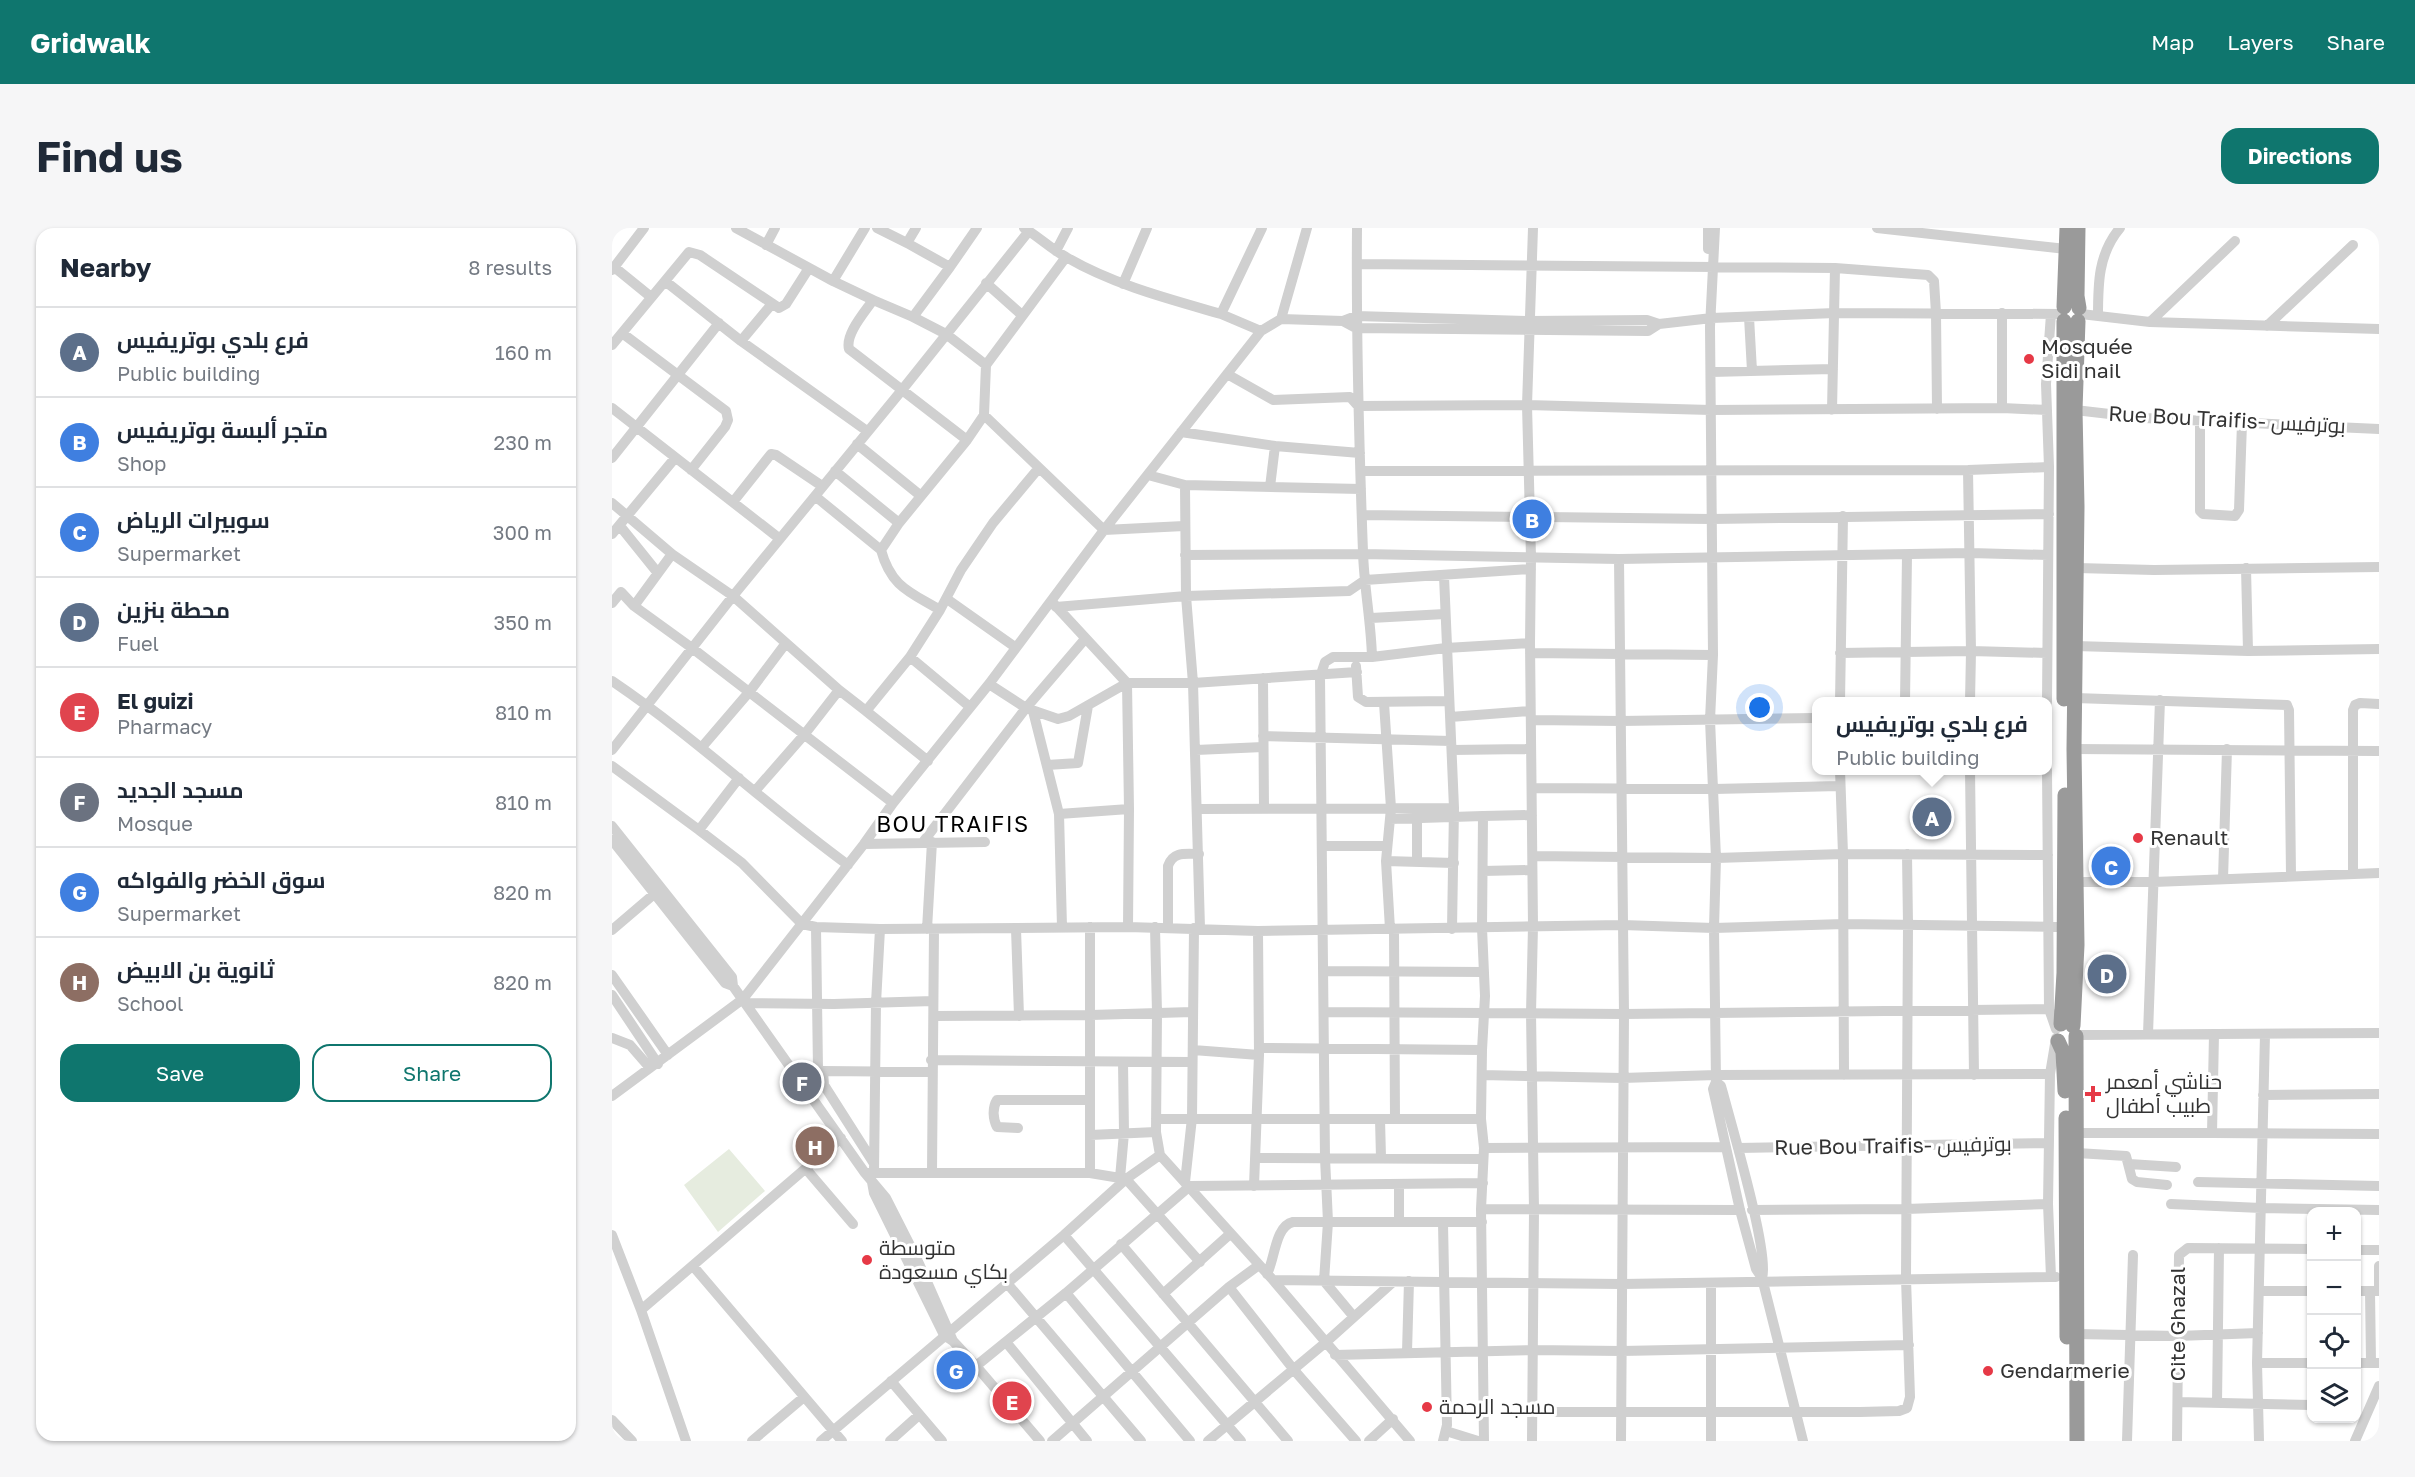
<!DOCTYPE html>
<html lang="en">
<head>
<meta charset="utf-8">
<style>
  :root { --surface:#fff; --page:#f6f6f7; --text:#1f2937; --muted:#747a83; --line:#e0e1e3; --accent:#0f766e }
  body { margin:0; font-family:"Golos Text",Cairo,sans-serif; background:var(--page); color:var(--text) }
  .controls { position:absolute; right:18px; bottom:18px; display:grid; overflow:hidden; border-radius:12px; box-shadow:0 2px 4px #0004 }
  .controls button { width:54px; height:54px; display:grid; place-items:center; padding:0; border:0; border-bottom:2px solid var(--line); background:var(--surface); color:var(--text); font:30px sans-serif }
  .you { position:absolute; left:1148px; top:480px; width:21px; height:21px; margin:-15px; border:4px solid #fff; border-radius:50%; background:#1a73e8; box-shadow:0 0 0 9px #1a73e833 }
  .badge { display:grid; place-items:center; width:39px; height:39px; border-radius:50%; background:var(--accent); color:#fff; font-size:20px; font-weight:700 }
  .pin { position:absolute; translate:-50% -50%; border:3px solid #fff; box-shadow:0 2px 6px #0006 }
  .popup { position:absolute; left:1200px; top:469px; width:240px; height:78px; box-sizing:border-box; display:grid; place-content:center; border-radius:12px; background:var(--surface); filter:drop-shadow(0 2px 4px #0005); font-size:20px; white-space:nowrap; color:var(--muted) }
  .popup b { font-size:22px; color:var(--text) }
  .popup::after { content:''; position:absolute; left:50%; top:100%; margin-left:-12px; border:12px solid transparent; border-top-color:var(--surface) }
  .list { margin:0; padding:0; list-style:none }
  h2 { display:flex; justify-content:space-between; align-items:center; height:78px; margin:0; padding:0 24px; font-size:26px }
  h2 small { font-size:20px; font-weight:400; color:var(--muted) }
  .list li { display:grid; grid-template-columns:39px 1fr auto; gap:18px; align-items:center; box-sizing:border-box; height:90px; padding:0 24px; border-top:2px solid var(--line) }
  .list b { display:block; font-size:22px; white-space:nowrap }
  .list p { margin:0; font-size:20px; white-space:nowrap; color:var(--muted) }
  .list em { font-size:20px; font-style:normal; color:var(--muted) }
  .actions { display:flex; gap:12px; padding:18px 24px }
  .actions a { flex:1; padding:14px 0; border:2px solid var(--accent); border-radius:18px; text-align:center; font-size:21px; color:var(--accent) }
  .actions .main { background:var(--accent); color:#fff }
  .icon { flex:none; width:33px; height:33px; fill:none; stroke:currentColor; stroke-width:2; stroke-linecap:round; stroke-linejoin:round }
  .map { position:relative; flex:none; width:1767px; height:1213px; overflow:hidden; border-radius:18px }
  header { display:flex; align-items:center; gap:36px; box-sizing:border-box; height:84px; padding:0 30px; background:var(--accent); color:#fff }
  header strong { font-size:28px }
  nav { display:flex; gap:33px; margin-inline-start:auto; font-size:21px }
  .intro { display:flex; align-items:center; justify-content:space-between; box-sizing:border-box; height:144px; padding:0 36px }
  h1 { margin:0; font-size:42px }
  .button { padding:15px 27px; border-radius:18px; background:var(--accent); color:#fff; font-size:21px; font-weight:700 }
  main { display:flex; gap:36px; padding:0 36px }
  aside { flex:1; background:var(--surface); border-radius:18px; box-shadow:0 2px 4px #0004 }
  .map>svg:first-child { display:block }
  .green { fill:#e6ecdf }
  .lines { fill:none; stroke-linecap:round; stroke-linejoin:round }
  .minor { stroke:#d0d0d0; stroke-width:10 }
  .highway { stroke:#9a9a9a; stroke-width:15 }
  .poi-dot { fill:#e63946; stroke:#fff; stroke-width:2 }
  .labels { text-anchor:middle; stroke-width:6; stroke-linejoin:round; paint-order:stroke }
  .poi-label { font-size:21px; fill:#333; stroke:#fff; text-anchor:start }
  .street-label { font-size:21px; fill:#333; stroke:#fff }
  .neighbourhood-label { font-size:22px; letter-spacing:1.5px; fill:#000; stroke:#fff }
</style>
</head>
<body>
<header>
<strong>Gridwalk</strong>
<nav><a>Map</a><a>Layers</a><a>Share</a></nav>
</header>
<div class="intro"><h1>Find us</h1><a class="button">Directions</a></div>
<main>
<aside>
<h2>Nearby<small>8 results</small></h2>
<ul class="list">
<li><span class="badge" style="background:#5c6f8a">A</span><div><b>فرع بلدي بوتريفيس</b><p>Public building</p></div><em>160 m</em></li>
<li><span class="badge" style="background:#3f7fe0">B</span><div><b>متجر ألبسة بوتريفيس</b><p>Shop</p></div><em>230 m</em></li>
<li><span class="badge" style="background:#3f7fe0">C</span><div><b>سوبيرات الرياض</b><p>Supermarket</p></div><em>300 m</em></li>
<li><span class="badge" style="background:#5c6f8a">D</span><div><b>محطة بنزين</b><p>Fuel</p></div><em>350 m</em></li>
<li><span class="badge" style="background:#e0444e">E</span><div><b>El guizi</b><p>Pharmacy</p></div><em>810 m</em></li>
<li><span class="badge" style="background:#6b7280">F</span><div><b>مسجد الجديد</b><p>Mosque</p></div><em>810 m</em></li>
<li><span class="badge" style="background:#3f7fe0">G</span><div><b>سوق الخضر والفواكه</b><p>Supermarket</p></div><em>820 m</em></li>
<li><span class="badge" style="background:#8d6e63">H</span><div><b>ثانوية بن الابيض</b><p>School</p></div><em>820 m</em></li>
</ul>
<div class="actions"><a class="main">Save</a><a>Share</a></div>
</aside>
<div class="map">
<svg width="1767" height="1213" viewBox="0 0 1767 1213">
  <rect width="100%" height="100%" fill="#fff"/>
  <path class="green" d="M117,921L153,963L106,1004L72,957Z"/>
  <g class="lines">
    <path class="minor" d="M124,0L221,53
      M253,0L221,53L261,72
      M265,0L295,15
      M304,0L295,15L338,39L365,0
      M412,0C427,9 439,21 454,29C502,57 557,71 609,86
      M745,0C744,108 747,216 751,324C752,359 759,393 760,429
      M1096,0V21
      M1103,0L1098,99L1101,427L1098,492L1104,630L1102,700L1104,854L1101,861L1128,982L1144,1041L1150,1050L1191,1213
      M1265,0L1454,21
      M154,17L163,0
      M444,23L456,0
      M745,36L1223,40L1316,47L1322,53L1324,85L1325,181
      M2,39L39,69
      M338,39L301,89L334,106L374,137
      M0,42L32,0
      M53,53L129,113L255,203
      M374,55L410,87
      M511,56L535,0
      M1469,86L1538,94L1767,101
      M1486,88C1486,56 1486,26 1508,0
      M301,89L261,72C253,84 233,106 237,121L355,212
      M1137,89L1140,143
      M669,91L695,0
      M731,93L744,100L1036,103L1047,96L1100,90L1223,85L1449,86
      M1538,94L1623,13
      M1655,98L1741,17
      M649,103L609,86L650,0
      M10,105L114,183L116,192L113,199L79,242
      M129,113L159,77
      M0,117L77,24L88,27L167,80L174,76L197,40
      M1099,144L1221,141
      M615,146L661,172L738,169L746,178
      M746,178L915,177L1099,182L1390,180L1435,182
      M0,180L168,311
      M1390,180V85
      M1220,182L1223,40
      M1463,182L1532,190L1767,201
      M372,187L492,302L572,298
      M1588,193V283L1591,286L1623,288L1627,282L1630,195
      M569,204L663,218
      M245,216L309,268
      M0,230L107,95
      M426,241L381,295L349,342L328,382C298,364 279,359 269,322L287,295L355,212L372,187L374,137L454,29
      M1356,242L1359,423L1358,474
      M223,243L287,295
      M749,243L1356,242L1437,239
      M536,247L573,257L749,261
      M573,257L574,368L581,455L588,700
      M658,259L663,218L748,225
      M203,268L269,322
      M121,274L159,226L164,227L210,258
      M0,275L60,326
      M750,287L1099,291L1437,286
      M8,298L45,344
      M0,306L63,230
      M573,327L751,326L1007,331L1358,325L1436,327
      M1007,331L1012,786L1009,1213
      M1465,340L1542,342L1767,339
      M1634,340L1636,423
      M832,348L842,580L840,701
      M335,371L403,419
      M0,375L9,364L22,378L80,420L281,575
      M442,376L515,455
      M22,378L60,326L121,368L227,462L254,483
      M444,379L574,368L737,363L753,352L919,341
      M759,390L833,386
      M1463,418L1636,423L1767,421
      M918,425L1101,427
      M1228,425L1359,423L1435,425
      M298,429L358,479
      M744,438L746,469L754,474L837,473
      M651,450L652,580
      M0,453C83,509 155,578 236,637
      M515,455L517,581L516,699
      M377,456L414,480L446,491L457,488L515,455H581L745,444
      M1463,470L1675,477L1677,482L1679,647
      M1228,474L1231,288
      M1293,474L1295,327
      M1435,474L1437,239L1434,156L1439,86
      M772,475L779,580L774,633L842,635
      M421,483L447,586L450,699
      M838,489L918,483
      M919,492L1009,493L1204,490
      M651,508L839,513
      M90,519L138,463L174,415
      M1462,521L1767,523
      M0,522L121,368L290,162L417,3
      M584,522L651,519
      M840,522L918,521
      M316,533L254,483L298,429L328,382
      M435,537L466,535L476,478
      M0,538L87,602L127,550
      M1228,542L1231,626L1232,847
      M1358,542L1362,847
      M1435,542L1437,781L1444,801
      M920,560L1102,561L1227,558
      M143,563L192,507L227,462
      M587,581L842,580
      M447,586L517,581
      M871,588L920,587
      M778,591L871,588L870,700L873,768L870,822L869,891L872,920L869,981L872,1213
      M0,598L120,749L121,758
      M87,602L130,635L190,696L204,699L268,701L516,699L646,703L1010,697L1102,700L1232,696L1452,699
      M0,612L113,755L121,758L253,945L274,970L305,1031L341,1113
      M311,614L414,480L473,411
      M252,616L373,614
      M711,618H775
      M921,628L1104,630L1231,626L1436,627
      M774,633L778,701
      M805,634V590
      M871,643L920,642
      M1741,646V482L1743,477L1748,475L1767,476
      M1611,651L1615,521
      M1464,654H1542L1767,645
      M478,699V945
      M543,699L545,785L544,904L548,927L661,1052L798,1213
      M556,699V638C561,623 574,626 587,626
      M315,701L320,614
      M404,701L407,788
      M782,701L783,891
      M0,702L48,661
      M711,743L872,744
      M0,747L56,827
      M0,767L46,836
      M134,775L222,776L321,773
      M712,784L1012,786L1437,781
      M322,788L479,787L580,784
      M1536,806L1548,472
      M1602,806L1600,905L1767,906
      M1464,807L1767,805
      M0,810L18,817L38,840
      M1444,810L1438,846L1436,976L1439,1049H1444
      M647,820L870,822
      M581,822L647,827
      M319,832L580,834
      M870,847L1010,850L1104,847L1438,846
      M1104,854L1109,858L1111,865C1119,896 1158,1026 1150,1050
      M197,864L206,842L204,699
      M1651,867L1767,866
      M0,868L131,771L252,616L281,575L377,456L492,302L649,103L669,91L731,93L744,88L917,93L1035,92L1047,96
      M544,891H869
      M768,891L769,930
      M406,900L385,899C381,891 380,880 385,872H478
      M1464,905H1600
      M478,907L544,904
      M872,920L1113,919
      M1126,920L1437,915
      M1465,925L1514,928L1520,951L1525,954L1555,957
      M643,930L871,931
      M261,934L212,857L211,843L320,844
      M1517,936L1564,939
      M194,941L241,996
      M262,944L264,775L268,701
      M253,945H478L514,951L588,1034
      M320,945L322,701
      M508,950L512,905L511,834
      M260,954L262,965L332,1107L341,1113L364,1138L428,1213
      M573,954L580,890L582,700
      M1586,954L1767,958
      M787,956V993
      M642,958L647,827L646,703
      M1559,976L1649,980L1767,982
      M869,981L1128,982
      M1140,982L1294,981L1436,976
      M0,1007L29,1082L74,1213
      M452,1007L629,1213
      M509,1016L676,1213
      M1744,1022H1767
      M81,1038L230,1213
      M655,1046C663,1031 663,998 681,994H870
      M661,1052L1010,1056L1439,1049
      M394,1054L529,1213
      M1099,1055V1213
      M617,1059L682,1142L744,1213
      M1648,1063H1700
      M1744,1063H1765
      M1758,1063L1759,1135
      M1767,1063V1038
      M454,1065L578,1213
      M551,1066L618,1006
      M29,1082L229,910
      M742,1089L712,1053L716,994L713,930L708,449L713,434L721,429H760L834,420L918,415
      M1465,1106L1566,1108L1646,1105
      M394,1114L475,1213
      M795,1124L797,1053
      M723,1127L919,1122L1010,1123L1297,1117
      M1645,1135H1700
      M1744,1135H1767
      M364,1138L454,1065L578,958L871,955
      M279,1153L330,1213
      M1566,1174L1700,1177
      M1605,1175L1607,1020
      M920,1184H1248L1287,1183L1295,1180L1298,1169L1294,1051L1296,697L1295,626
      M0,1192L20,1213
      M834,1203L866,1213
      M140,1213L192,1169
      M209,1213L452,1007L514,951L548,927
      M278,1213L307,1187
      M440,1213L617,1059L647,1037
      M596,1213L713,1115L781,1054
      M757,1213L781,1191
      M831,1213L835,1197L831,995
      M920,1213L922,982L919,785L921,698L918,415L919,329L915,177L921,0
      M1515,1213L1521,1027
      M1565,1213L1567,1027L1576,1020L1700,1021
      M1647,1213L1645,1135L1653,806
      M1743,1213L1767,1158"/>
    <path class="highway" d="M1466,0L1465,68L1467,80
      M1452,79L1455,0
      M1452,93V471
      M1449,796L1452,745L1453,567
      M1461,798L1465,717L1462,521L1465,279L1463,182L1466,93
      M1464,808L1465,1213
      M1446,813L1451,824L1453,863
      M1454,890L1455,1109"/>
  </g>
  <g class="poi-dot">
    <circle cx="1417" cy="131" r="6"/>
    <circle cx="1526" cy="610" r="6"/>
    <path d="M1478 857h6v6h6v6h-6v6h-6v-6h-6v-6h6z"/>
    <circle cx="255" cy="1032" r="6"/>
    <circle cx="1376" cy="1143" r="6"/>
    <circle cx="815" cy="1179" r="6"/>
  </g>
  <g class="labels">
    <g class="poi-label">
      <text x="1429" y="126">Mosquée<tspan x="1429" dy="24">Sidi nail</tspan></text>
      <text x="1538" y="617">Renault</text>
      <text x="1494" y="861">حناشي أمعمر<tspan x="1494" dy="24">طبيب أطفال</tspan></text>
      <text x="267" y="1027">متوسطة<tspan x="267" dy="24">بكاي مسعودة</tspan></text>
      <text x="1388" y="1150">Gendarmerie</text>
      <text x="827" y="1186">مسجد الرحمة</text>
    </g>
    <g class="street-label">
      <text transform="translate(1615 192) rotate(3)" y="7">Rue Bou Traifis- بوترفيس</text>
      <text transform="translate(1281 918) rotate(-1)" y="7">Rue Bou Traifis- بوترفيس</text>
      <text transform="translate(1566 1096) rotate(-90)" y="7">Cite Ghazal</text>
    </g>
    <g class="neighbourhood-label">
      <text x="341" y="604">BOU TRAIFIS</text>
    </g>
  </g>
</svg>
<div class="controls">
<button>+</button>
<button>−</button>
<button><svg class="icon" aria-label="locate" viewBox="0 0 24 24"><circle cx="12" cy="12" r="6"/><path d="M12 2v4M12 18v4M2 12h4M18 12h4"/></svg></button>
<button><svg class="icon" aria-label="layers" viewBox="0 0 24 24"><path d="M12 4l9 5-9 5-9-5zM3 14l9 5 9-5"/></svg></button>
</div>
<div class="you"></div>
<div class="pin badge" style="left:1320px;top:589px;background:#5c6f8a">A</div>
<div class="popup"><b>فرع بلدي بوتريفيس</b>Public building</div>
<div class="pin badge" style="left:920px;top:291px;background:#3f7fe0">B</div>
<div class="pin badge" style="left:1499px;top:638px;background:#3f7fe0">C</div>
<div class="pin badge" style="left:1495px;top:746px;background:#5c6f8a">D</div>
<div class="pin badge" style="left:400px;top:1173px;background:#e0444e">E</div>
<div class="pin badge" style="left:190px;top:854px;background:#6b7280">F</div>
<div class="pin badge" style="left:344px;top:1142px;background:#3f7fe0">G</div>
<div class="pin badge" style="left:203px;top:918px;background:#8d6e63">H</div>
</div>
</main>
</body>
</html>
